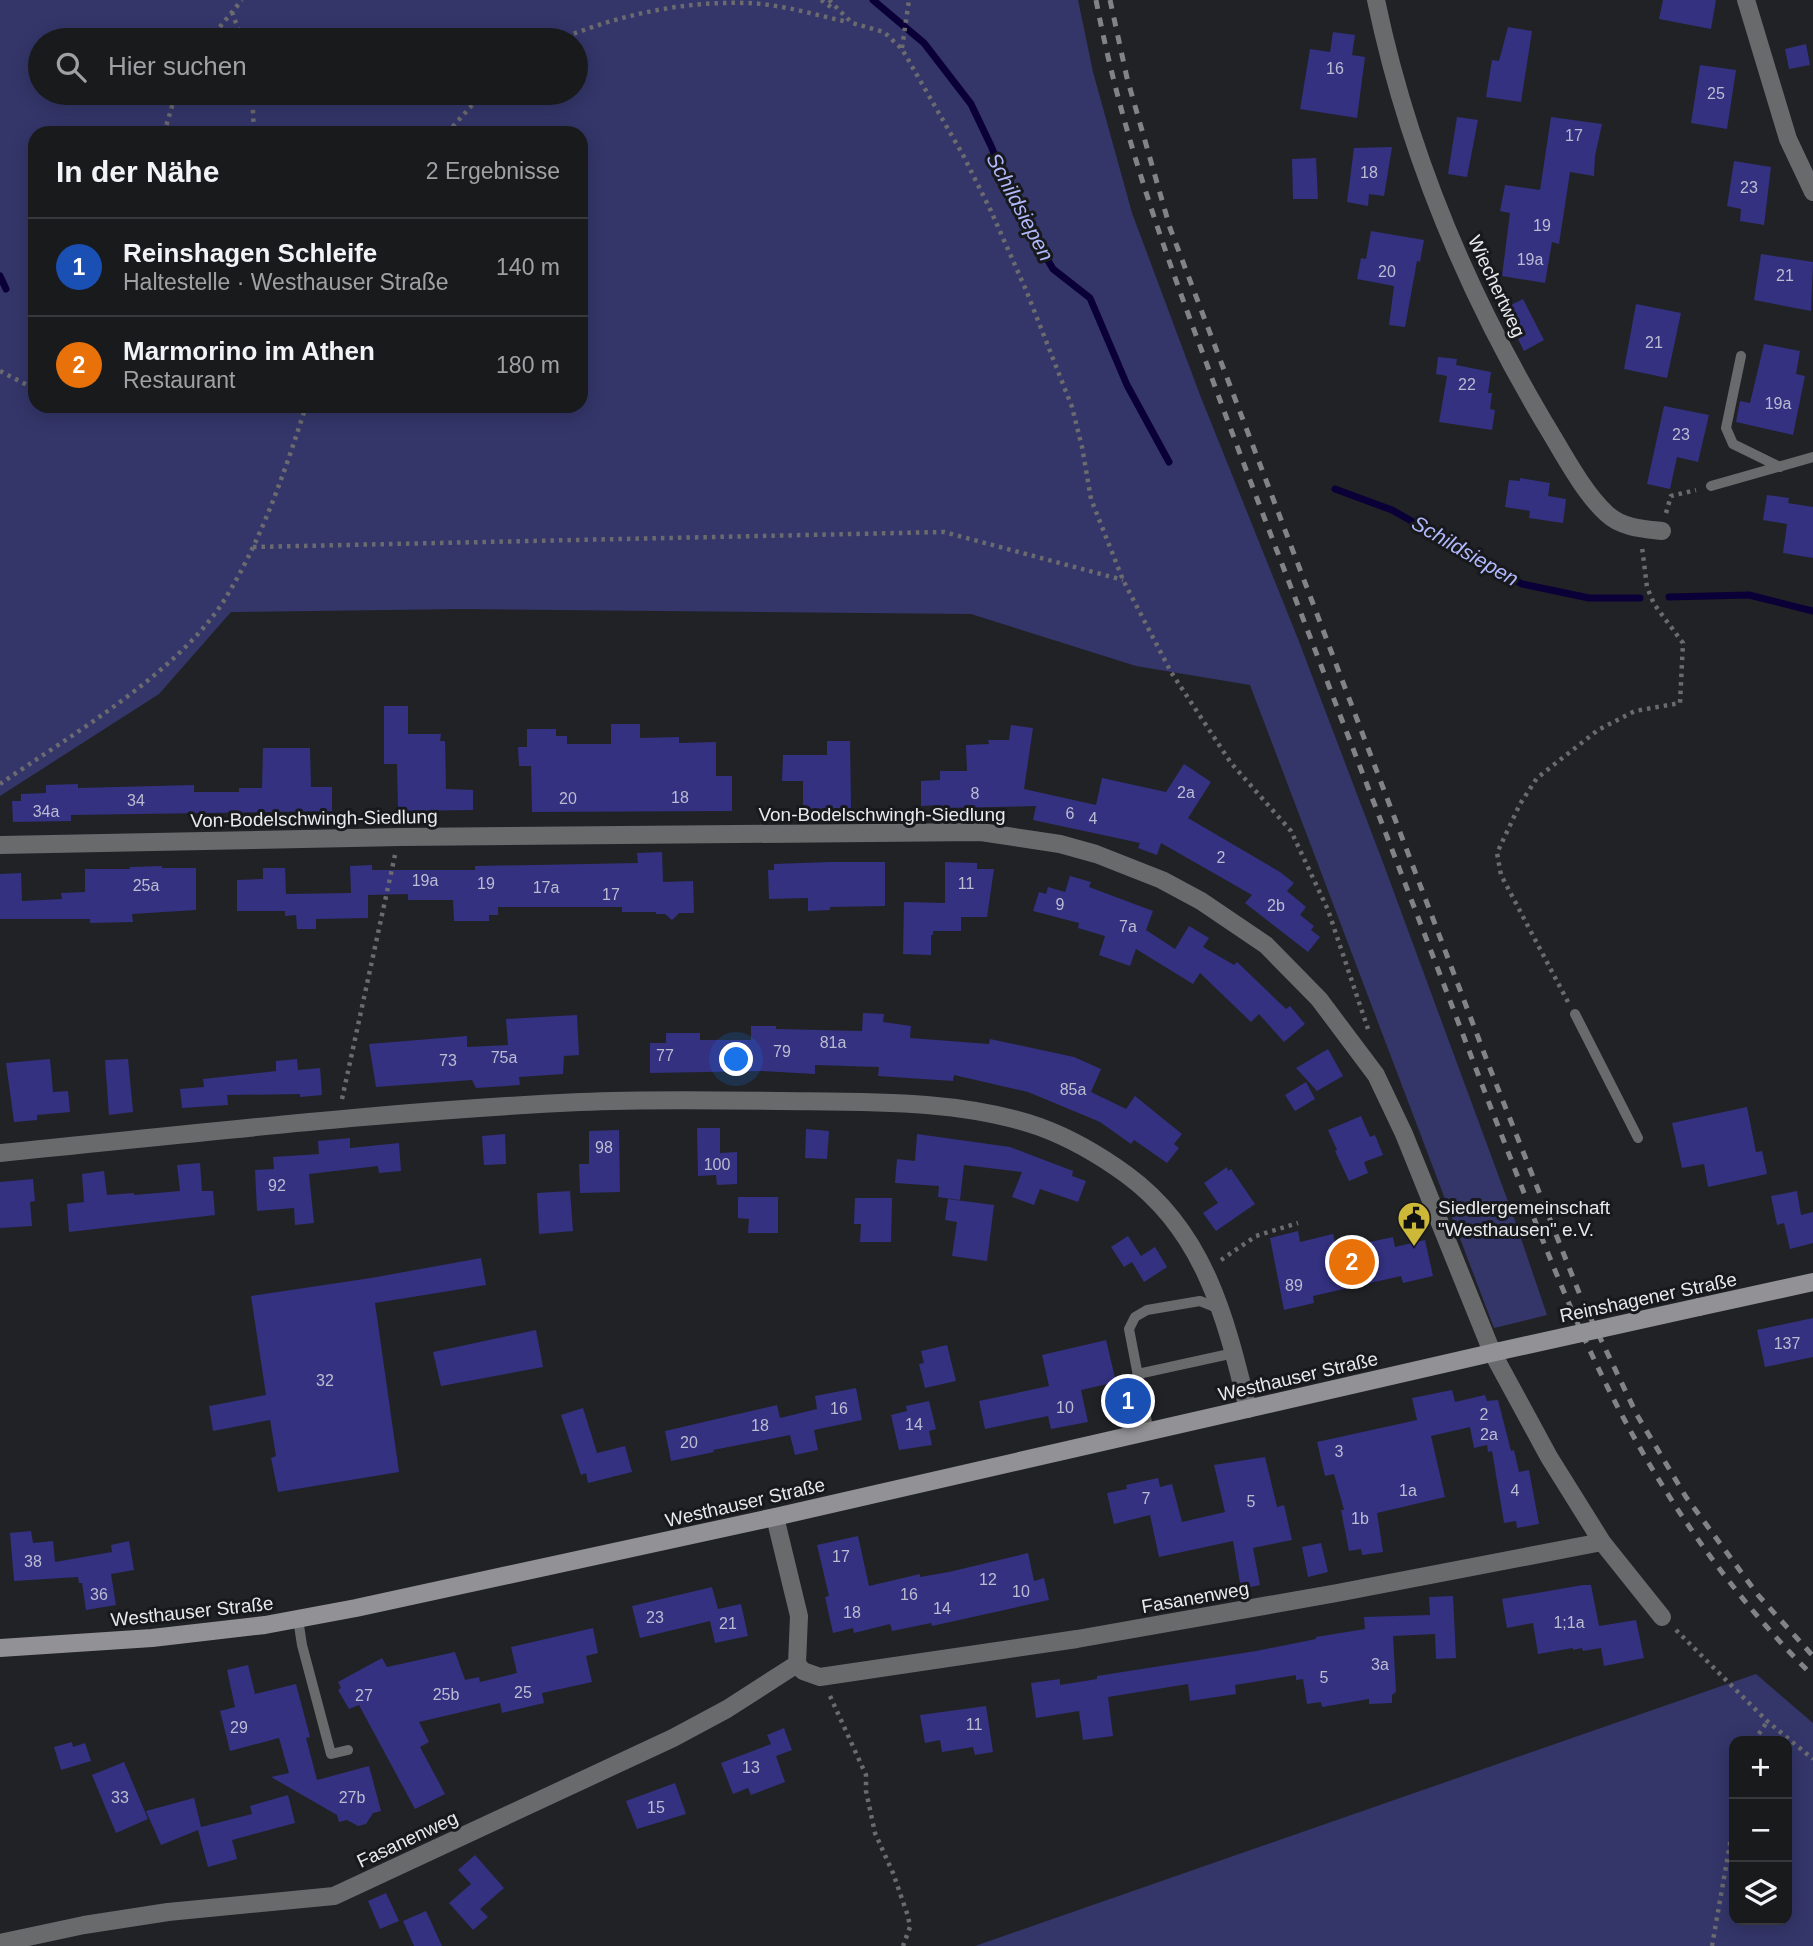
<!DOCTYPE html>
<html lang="de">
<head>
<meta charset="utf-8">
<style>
  :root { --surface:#191a1c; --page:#222325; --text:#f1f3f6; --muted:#9fa1a3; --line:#37383b; --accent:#1a73e8 }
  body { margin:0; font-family:Arial,sans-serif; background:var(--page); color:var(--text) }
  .controls { position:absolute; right:21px; bottom:21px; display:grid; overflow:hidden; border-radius:14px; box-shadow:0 4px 18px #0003 }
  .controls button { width:63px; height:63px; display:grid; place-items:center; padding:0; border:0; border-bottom:2px solid var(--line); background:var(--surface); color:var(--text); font:35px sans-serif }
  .you { position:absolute; left:737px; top:1060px; width:24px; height:24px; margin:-18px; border:5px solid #fff; border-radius:50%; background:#1a73e8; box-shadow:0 0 0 10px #1a73e833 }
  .badge { display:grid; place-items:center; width:46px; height:46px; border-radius:50%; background:var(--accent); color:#fff; font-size:23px; font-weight:700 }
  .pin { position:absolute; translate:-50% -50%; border:4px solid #fff; box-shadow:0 2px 7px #0006 }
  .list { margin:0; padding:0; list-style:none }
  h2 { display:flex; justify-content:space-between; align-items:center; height:91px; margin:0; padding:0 28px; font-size:30px }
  h2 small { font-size:23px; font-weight:400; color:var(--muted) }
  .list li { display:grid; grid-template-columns:46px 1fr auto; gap:21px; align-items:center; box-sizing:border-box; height:98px; padding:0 28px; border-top:2px solid var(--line) }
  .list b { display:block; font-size:26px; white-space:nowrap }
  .list p { margin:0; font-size:23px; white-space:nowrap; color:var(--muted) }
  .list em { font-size:23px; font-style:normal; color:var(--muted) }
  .icon { flex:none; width:38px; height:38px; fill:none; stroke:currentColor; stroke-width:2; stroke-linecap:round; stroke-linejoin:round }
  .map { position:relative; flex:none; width:1813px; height:1946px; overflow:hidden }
  .search { position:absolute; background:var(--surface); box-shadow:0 4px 18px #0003; left:28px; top:28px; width:560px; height:77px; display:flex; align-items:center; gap:18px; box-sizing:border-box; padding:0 24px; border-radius:38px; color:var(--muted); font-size:26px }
  .panel { position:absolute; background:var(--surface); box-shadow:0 4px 18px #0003; left:28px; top:126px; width:560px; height:287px; border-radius:21px }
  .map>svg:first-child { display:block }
  .green { fill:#34366a; fill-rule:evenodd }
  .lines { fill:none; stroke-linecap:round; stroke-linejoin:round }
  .stream { stroke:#0a0037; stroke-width:7 }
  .building { fill:#333180 }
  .path { stroke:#6b6b6f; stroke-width:4.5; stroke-dasharray:3.5 5; stroke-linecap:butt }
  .lane { stroke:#696a6c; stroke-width:10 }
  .street { stroke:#696a6c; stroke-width:18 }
  .secondary { stroke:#929296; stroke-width:18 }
  .rail { stroke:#838387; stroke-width:5; stroke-dasharray:9 9; stroke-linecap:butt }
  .secondary-bridge { stroke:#929296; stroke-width:18 }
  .labels { text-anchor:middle; stroke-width:6; stroke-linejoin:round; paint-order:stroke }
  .number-label { font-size:16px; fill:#bcbbd1 }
  .street-label { font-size:19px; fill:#e9e9ec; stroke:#18191c }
  .poi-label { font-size:19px; fill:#e9e9ec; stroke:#18191c; text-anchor:start }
  .water-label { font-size:21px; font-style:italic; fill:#b1b9fc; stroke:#18191c }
</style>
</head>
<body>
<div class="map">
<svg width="1813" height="1946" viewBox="0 0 1813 1946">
  <rect width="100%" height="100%" fill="#212226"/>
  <path class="green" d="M0,0H1078L1093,72L1132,213L1200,395L1298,639L1385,868L1513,1215L1547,1315L1494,1328L1250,685L1136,666L971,614L463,609L231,612L159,694L0,796ZM40,40H576V93H40ZM35,133H581V406H35Z
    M1756,1674L1813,1723V1946H975ZM1787,1741V1920H1734V1741Z"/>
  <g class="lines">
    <path class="stream" d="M873,0L924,43L971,104L992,148L1007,191L1053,269L1090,298L1127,385L1169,462
      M0,276L6,289
      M1335,489L1392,510L1522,584L1589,598H1640
      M1669,597L1749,595L1813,611"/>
  </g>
  <path class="building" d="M1663,0H1716L1711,29L1659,19Z
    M1508,27L1532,31L1521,102L1486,97L1492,60L1499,61Z
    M1333,32L1355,35L1352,55L1365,57L1357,118L1300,109L1310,49L1330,52Z
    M1806,44L1810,65L1789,69L1785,49Z
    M1700,65L1736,70L1727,129L1691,123Z
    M1457,117L1478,120L1467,177L1448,174Z
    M1551,117L1602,124L1595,156L1594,176L1570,172L1559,244L1552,242L1545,283L1502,276L1510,213L1500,211L1505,185L1540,190Z
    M1392,147L1384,196L1369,194L1368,206L1347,202L1354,148Z
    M1316,158L1318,199H1293L1292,159Z
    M1734,161L1771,167L1764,225L1740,221L1741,209L1727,206Z
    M1371,231L1424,240L1420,262L1417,261L1405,327L1389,325L1394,286L1357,279L1361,258L1366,259Z
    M1761,254L1813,262L1811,311L1754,300Z
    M1523,299L1544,340L1524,351L1503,309Z
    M1636,304L1681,313L1667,378L1624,369Z
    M1764,344L1800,351L1796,374L1805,376L1793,435L1736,422L1740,401L1750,403Z
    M1438,357L1457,359L1456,365L1491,372L1488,393H1492L1490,409L1495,410L1492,430L1439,422L1447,376L1436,374Z
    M1664,406L1709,415L1698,462L1677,457L1670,489L1647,484Z
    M1520,478L1550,483L1548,496L1566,499L1563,523L1529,518L1530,511L1505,507L1509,480L1520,481Z
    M1767,495L1789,498L1788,503L1813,507V558L1783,553L1787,524L1763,520Z
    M384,706H408V734H441L440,741H445L446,789L473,790V810L398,811L397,764H384Z
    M611,724H640V738L679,737V743L716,742V776H732V811L532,812L531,766H519L518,747H527V729H556V736H567V744H611Z
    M1011,725L1033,728L1024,789L1096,805L1102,778L1166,792L1184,764L1211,782L1188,818L1280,872L1294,883L1287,891L1306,907L1300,915L1314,926L1311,930L1320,937L1308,952L1245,903L1252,895L1161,843L1157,855L1138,848L1140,843L1033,820L1036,806L940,808V805L921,806V781L940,780V771H967L966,745L989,744L988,740H1009Z
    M827,741H850L851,808L803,809V781H782L783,755H827Z
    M263,748H310L311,787H332V811L71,815V821L13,822L12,801H21V794L46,793V785L78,784V788L194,785V792H239V788H262Z
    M662,852L663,882L693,881L694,913H679L672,920L665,914H656V912H622V907H498V915H489V921H454L453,900H408V894L368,895V918L316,919V929H297L296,915L285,916V911H237V880L263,879V868H285L286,894L351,893L350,866L372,865V870H475V866L638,863L637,853Z
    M829,862H885V906L830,907V910L808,911V898L769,899L768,870H774V864Z
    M945,862L977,863V869H994L987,917H961V931H933V935H931V955L903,954L904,902L945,903Z
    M162,866V868H196V910L132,914L133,922L90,923V919H0V874L21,873L22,901L62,899L61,893L85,892V869H130V867Z
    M1070,876L1091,882L1089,887L1153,911L1146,930L1175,949L1189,926L1209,938L1203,947L1234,965L1237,962L1286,1009L1290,1006L1305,1024L1284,1042L1259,1014L1251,1022L1200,973L1193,984L1136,949L1130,966L1099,955L1105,936L1078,928L1079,923L1033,911L1039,892L1046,894L1048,887L1065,892Z
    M863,1013L884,1014L883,1022L911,1026L910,1038L989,1044L990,1039L1074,1057L1101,1069L1091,1092L1126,1109L1135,1096L1182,1134L1174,1144L1179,1148L1167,1163L1134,1140L1131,1144L1100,1122L1081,1114L1028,1092L954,1075L953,1081L878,1076L879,1067L815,1065V1074L762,1071L650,1073V1043H666V1033H700V1040H751V1026H776V1029L862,1031Z
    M577,1015L579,1055L564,1056L563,1074L519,1077L520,1085L476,1088L472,1080L376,1087L369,1044L467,1036V1047L508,1045L506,1019Z
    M1328,1049L1343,1076L1317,1091L1296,1068Z
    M50,1059L53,1092L68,1091L70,1112L37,1115V1120L14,1122L6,1063Z
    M128,1059L133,1112L109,1115L105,1060Z
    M297,1059L298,1070L320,1068L322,1095L300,1097V1094L227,1095L228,1105L182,1108L180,1089L204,1087L203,1079L276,1071V1061Z
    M1306,1082L1315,1099L1295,1111L1285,1095Z
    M1747,1107L1756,1152L1762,1151L1767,1174L1708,1187L1704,1164L1682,1168L1672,1123Z
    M1361,1116L1370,1137L1375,1135L1383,1155L1364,1162L1368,1173L1349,1181L1335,1151L1337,1150L1328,1130Z
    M697,1128H720V1153L737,1152V1184L717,1185L716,1175L698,1176Z
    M806,1129L829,1131L827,1159L805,1158Z
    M619,1130L620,1192L580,1193L579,1164H589V1131Z
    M505,1134L506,1164L484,1165L482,1136Z
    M917,1134L1010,1147L1073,1171L1072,1176L1086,1181L1078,1202L1040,1189L1034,1205L1012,1197L1022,1172L964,1165L960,1200L938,1197L939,1186L895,1183L897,1159L915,1161Z
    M350,1138V1148L399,1143L401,1171L379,1173L378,1166L309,1174L314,1223L295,1225L294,1208L257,1211L255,1170L274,1169L273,1157L319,1154L318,1141Z
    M200,1163L202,1191H213L215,1215L69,1232L67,1204L84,1202L82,1174L104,1171L107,1195L134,1193V1195L180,1191L177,1165Z
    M1227,1167L1228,1171L1231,1169L1255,1204L1216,1231L1203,1213L1218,1203L1204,1183Z
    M33,1179L35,1201L30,1202L32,1226L0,1228V1182Z
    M570,1191L573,1231L539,1234L537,1193Z
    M1797,1191L1801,1215L1813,1212V1243L1790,1249L1784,1223L1777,1225L1771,1196Z
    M738,1197H778V1233H748L749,1219L738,1218Z
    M855,1198H892L891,1242H860L861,1224H854Z
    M948,1199L994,1205L987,1261L952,1256L957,1222L945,1220Z
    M1298,1231L1300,1242L1333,1234L1337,1249L1393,1237L1395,1247L1425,1240L1433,1276L1403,1283L1401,1276L1313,1296L1314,1303L1284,1310L1270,1238Z
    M1128,1236L1141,1256L1155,1247L1167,1267L1144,1282L1132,1262L1124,1267L1111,1247Z
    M481,1258L486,1285L375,1303L399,1472L278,1492L271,1458L276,1456L270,1420L213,1431L209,1406L266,1395L251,1296L371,1278Z
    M1813,1318V1357L1765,1367L1757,1330Z
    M536,1330L543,1367L441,1386L433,1352Z
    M1106,1340L1116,1382L1081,1390L1088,1422L1051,1429L1048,1416L985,1429L979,1401L1049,1386L1042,1355Z
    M947,1345L956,1381L925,1388L919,1364L924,1363L921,1351Z
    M856,1388L862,1420L814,1430L818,1450L795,1455L790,1435L713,1450L714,1452L671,1461L665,1431L777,1405L780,1418L817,1409L815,1396Z
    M1452,1390L1455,1402L1485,1395L1487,1401L1498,1400L1511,1451L1514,1450L1519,1472L1529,1470L1539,1524L1517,1528L1516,1521L1504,1523L1492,1451L1488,1452L1487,1445L1474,1448L1470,1427L1431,1436L1445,1497L1377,1513L1383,1552L1362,1555L1361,1549L1349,1551L1341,1510H1344L1334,1474L1325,1476L1317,1442L1417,1420L1412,1398Z
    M929,1401L936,1429L929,1431L932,1445L899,1450L891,1415L907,1411L906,1406Z
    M583,1408L597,1453L625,1446L632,1472L588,1483L586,1473L581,1475L561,1415Z
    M1265,1457L1277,1507L1284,1505L1292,1540L1253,1548L1260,1585L1241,1589L1233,1541L1159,1557L1150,1515L1114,1524L1107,1493L1127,1489L1126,1485L1158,1478L1160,1487L1172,1484L1182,1522L1225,1512L1214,1465Z
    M31,1531L33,1543L53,1541L55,1562L112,1552L111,1545L129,1541L134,1570L111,1574L116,1605L86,1610L82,1583H79L78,1577L14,1581L10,1533Z
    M858,1536L869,1586L920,1574V1577L949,1572L1028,1553L1034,1581L1044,1578L1049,1600L932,1626L931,1623L892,1631L890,1624L854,1633L853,1628L833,1633L825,1597L829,1596L817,1545Z
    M1321,1543L1328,1572L1308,1577L1302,1547Z
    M1583,1585H1591L1599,1626L1636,1620L1644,1658L1604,1666L1601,1648L1583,1651L1582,1648L1573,1650V1648L1538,1654L1533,1623L1507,1628L1502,1599Z
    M712,1587L718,1609L741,1604L748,1636L715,1643L710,1621L640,1638L632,1606Z
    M1453,1596L1456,1658L1436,1659L1435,1634L1393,1636L1396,1692L1392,1695V1703L1369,1704V1699L1322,1707L1321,1702L1307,1704L1303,1679L1296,1680V1675L1235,1685L1236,1694L1190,1701L1188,1684L1108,1697L1113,1736L1083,1740L1079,1711L1036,1718L1031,1683L1060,1679V1685L1097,1679V1676L1256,1651L1316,1639V1637L1365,1629L1364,1617L1430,1615L1429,1597Z
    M593,1628L598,1653L586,1656L592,1682L542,1693L544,1703L502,1713L500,1703L419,1722L429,1742L420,1747L445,1794L415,1809L359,1705L349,1709L338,1690L341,1688L338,1682L382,1658L387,1667L455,1652L465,1680L479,1677L480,1682L517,1673L511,1647Z
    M248,1665L255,1694L296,1684L310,1737L306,1738L317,1780L369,1766L381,1811L373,1813L366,1824L358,1826L347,1820L339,1822L337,1815L271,1777L289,1773L279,1738L230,1751L220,1711L235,1707L227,1670Z
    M986,1706L993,1752L975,1755L973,1747L942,1752L940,1740L925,1743L920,1715Z
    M784,1728L792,1750L776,1756L785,1782L751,1795L748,1788L733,1794L721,1763L771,1744L767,1735Z
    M72,1742L73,1747L85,1743L91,1761L61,1770L54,1747Z
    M124,1762L148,1819L116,1833L92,1775Z
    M675,1783L686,1814L637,1829L626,1801Z
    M288,1795L295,1823L232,1840L237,1859L208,1867L198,1830L161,1845L146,1811L194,1798L201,1827L252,1814L250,1806Z
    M475,1855L504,1888L480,1909L488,1917L473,1930L449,1903L471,1884L458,1870Z
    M386,1893L399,1921L380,1929L368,1901Z
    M426,1911L442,1946H414L403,1921Z"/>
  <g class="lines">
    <path class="path" d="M821,0L835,10
      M829,0L852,23L884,32L902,49L963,155L991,211L1026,290L1072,407L1082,447L1091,499L1123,580L1171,672L1231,763L1291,831L1328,910L1368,1029
      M232,12L242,40
      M209,40L242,0
      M558,40C618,15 682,1 747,3C781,4 815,15 848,22
      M902,48L909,0
      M252,93L254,133
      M164,133L176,93
      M447,133L483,93
      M0,371L35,389
      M1666,513L1671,496L1696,490
      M253,547L944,532L1123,580
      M0,784C71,735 176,674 223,602C261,542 284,474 306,406
      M1568,1002L1501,875L1497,853L1520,804L1537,778L1598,730L1635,711L1680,703L1683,643L1654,604L1647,587L1642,547
      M342,1099L395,855
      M1221,1260L1256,1236L1298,1223
      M1676,1630L1767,1721L1813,1759
      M830,1696L866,1775V1791L875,1833L893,1873L908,1916L910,1927L903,1946
      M1754,1741L1767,1722
      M1712,1946L1734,1821"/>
    <path class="lane" d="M1741,356L1726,428L1733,444L1780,467
      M1711,486L1813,457
      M1575,1014L1638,1138
      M1138,1374L1234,1353
      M1149,1433L1129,1329L1135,1317L1147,1310L1200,1301L1220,1309
      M298,1619L302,1645L331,1754L348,1750"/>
    <path class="street" d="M1376,0C1407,149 1467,292 1544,422C1562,451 1582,491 1607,514C1622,528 1643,529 1662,531
      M1746,0L1788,139L1813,192
      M0,845L401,837L981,832L1060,844L1096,854L1162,880L1201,901L1266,945L1319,999L1376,1075L1404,1134L1492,1352L1549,1457L1602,1542L1662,1617
      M0,1153C193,1134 387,1111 580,1102C646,1099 713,1100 779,1101C863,1102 960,1099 1040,1127C1070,1138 1101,1156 1127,1175C1206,1233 1226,1320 1248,1409
      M797,1664L803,1671L820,1677L1077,1639L1337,1593L1602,1542
      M0,1943L84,1925L168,1912L334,1896L673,1738L727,1709L797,1664L799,1616L775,1517"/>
    <path class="secondary" d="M1699,1307L1813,1282
      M0,1648L152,1638L265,1625L356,1608L775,1517L1500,1351"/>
    <path class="rail" d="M1096,0C1120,126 1161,242 1206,362C1249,480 1295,597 1340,715C1390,844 1440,974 1489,1103C1526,1197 1561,1293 1606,1384C1659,1491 1728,1592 1813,1676
      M1110,0L1127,78L1170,228L1489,1066L1582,1300L1637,1415L1686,1497L1758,1595L1813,1656"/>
    <path class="secondary-bridge" d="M1500,1351L1699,1307"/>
  </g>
  <defs>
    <symbol id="civic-pin" viewBox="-11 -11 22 30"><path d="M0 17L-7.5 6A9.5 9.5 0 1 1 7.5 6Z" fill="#ceb837" stroke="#18191c"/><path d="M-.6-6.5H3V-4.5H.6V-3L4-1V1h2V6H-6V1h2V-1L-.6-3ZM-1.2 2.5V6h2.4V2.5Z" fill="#111"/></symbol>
  </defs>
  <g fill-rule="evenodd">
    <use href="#civic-pin" x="1395" y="1199" width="38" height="52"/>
  </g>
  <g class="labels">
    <g class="number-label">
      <text x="1335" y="74">16</text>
      <text x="1716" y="99">25</text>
      <text x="1574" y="141">17</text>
      <text x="1369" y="178">18</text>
      <text x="1749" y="193">23</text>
      <text x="1542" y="231">19</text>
      <text x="1530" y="265">19a</text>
      <text x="1387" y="277">20</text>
      <text x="1785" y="281">21</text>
      <text x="1654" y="348">21</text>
      <text x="1467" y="390">22</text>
      <text x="1778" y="409">19a</text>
      <text x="1681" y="440">23</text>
      <text x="1186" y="798">2a</text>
      <text x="975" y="799">8</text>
      <text x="680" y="803">18</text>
      <text x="568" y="804">20</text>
      <text x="136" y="806">34</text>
      <text x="46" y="817">34a</text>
      <text x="1070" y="819">6</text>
      <text x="1093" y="824">4</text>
      <text x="1221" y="863">2</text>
      <text x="425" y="886">19a</text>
      <text x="486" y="889">19</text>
      <text x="966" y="889">11</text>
      <text x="146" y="891">25a</text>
      <text x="546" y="893">17a</text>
      <text x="611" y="900">17</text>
      <text x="1060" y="910">9</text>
      <text x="1276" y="911">2b</text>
      <text x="1128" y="932">7a</text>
      <text x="833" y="1048">81a</text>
      <text x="782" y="1057">79</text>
      <text x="665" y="1061">77</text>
      <text x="504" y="1063">75a</text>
      <text x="448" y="1066">73</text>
      <text x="1073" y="1095">85a</text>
      <text x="604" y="1153">98</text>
      <text x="717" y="1170">100</text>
      <text x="277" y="1191">92</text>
      <text x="1294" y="1291">89</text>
      <text x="1787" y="1349">137</text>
      <text x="325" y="1386">32</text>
      <text x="1065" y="1413">10</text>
      <text x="839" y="1414">16</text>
      <text x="1484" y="1420">2</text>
      <text x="914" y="1430">14</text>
      <text x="760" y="1431">18</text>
      <text x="1489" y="1440">2a</text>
      <text x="689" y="1448">20</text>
      <text x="1339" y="1457">3</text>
      <text x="1408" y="1496">1a</text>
      <text x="1515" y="1496">4</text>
      <text x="1146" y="1504">7</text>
      <text x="1251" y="1507">5</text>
      <text x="1360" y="1524">1b</text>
      <text x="841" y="1562">17</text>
      <text x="33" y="1567">38</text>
      <text x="988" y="1585">12</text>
      <text x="1021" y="1597">10</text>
      <text x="99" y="1600">36</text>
      <text x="909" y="1600">16</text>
      <text x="942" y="1614">14</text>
      <text x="852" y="1618">18</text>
      <text x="655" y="1623">23</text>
      <text x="1569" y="1628">1;1a</text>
      <text x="728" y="1629">21</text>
      <text x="1380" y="1670">3a</text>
      <text x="1324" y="1683">5</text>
      <text x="523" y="1698">25</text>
      <text x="446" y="1700">25b</text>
      <text x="364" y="1701">27</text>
      <text x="974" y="1730">11</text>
      <text x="239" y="1733">29</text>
      <text x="751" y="1773">13</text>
      <text x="120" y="1803">33</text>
      <text x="352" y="1803">27b</text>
      <text x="656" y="1813">15</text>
    </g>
    <g class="street-label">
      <text transform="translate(1497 286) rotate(65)" y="7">Wiechertweg</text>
      <text x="882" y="821">Von-Bodelschwingh-Siedlung</text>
      <text transform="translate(314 818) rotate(-1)" y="7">Von-Bodelschwingh-Siedlung</text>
      <text transform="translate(1648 1297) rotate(-12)" y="7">Reinshagener Straße</text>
      <text transform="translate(1298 1376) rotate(-13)" y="7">Westhauser Straße</text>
      <text transform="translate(745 1502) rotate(-13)" y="7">Westhauser Straße</text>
      <text transform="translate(1195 1597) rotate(-10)" y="7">Fasanenweg</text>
      <text transform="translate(192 1611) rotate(-6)" y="7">Westhauser Straße</text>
      <text transform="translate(407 1839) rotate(-25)" y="7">Fasanenweg</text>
    </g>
    <g class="poi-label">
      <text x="1438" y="1214">Siedlergemeinschaft<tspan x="1438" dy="22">"Westhausen" e.V.</tspan></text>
    </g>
    <g class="water-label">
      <text transform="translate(1020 207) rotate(62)" y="7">Schildsiepen</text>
      <text transform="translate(1465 551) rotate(30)" y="7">Schildsiepen</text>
    </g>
  </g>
</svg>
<div class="controls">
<button>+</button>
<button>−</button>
<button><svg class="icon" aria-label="layers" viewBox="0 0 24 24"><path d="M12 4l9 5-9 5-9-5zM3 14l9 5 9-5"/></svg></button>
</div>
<div class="you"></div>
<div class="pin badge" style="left:1128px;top:1401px;background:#1a4fb4">1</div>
<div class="pin badge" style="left:1352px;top:1262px;background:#e8710a">2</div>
<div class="search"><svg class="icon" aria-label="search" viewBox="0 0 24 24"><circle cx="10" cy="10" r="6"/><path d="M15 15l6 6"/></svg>Hier suchen</div>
<section class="panel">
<h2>In der Nähe<small>2 Ergebnisse</small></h2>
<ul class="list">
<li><span class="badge" style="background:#1a4fb4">1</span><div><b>Reinshagen Schleife</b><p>Haltestelle · Westhauser Straße</p></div><em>140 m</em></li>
<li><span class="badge" style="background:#e8710a">2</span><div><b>Marmorino im Athen</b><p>Restaurant</p></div><em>180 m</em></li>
</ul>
</section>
</div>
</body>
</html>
